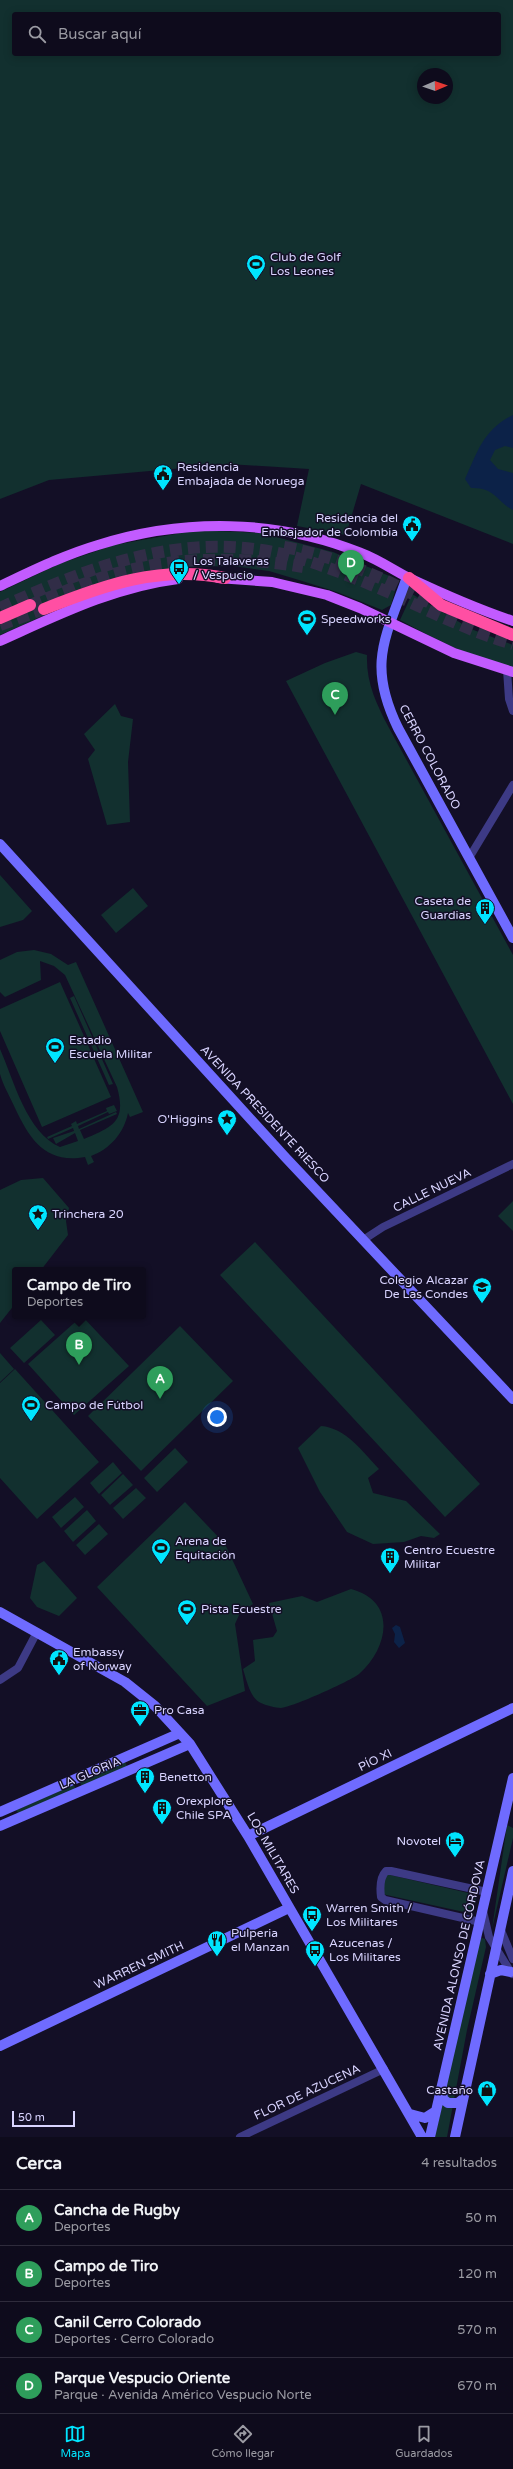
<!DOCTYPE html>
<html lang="es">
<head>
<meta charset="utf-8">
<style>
  :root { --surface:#0e0b1c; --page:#1c1929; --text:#f1f3f6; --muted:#9b9ba3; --line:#2e2b3b; --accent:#00e5ff }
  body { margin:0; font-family:"Varela Round",sans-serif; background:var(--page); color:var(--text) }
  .compass { position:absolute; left:417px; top:68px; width:36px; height:36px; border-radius:50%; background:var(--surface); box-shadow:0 2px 10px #0003; rotate:88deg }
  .scale { position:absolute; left:12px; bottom:10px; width:63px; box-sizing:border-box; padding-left:4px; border:2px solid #d9d4ff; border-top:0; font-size:11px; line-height:14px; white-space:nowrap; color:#d9d4ff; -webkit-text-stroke:3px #130f26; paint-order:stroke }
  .you { position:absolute; left:217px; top:1417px; width:14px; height:14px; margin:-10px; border:3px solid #fff; border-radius:50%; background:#1a73e8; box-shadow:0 0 0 6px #1a73e833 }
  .badge { display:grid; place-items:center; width:26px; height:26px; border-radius:50%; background:var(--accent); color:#fff; font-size:13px; font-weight:700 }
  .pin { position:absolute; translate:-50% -33px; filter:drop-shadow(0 1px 2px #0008) }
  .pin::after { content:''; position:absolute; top:21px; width:14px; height:12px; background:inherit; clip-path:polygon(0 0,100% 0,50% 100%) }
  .popup { position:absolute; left:12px; top:1267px; width:134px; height:52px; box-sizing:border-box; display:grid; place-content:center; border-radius:4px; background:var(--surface); filter:drop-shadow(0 1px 3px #0005); font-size:13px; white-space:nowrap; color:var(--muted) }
  .popup b { font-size:15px; color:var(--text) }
  .popup::after { content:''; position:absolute; left:50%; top:100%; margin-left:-8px; border:8px solid transparent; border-top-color:var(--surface) }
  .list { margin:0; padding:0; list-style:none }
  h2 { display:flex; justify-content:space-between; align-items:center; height:52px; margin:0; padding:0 16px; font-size:17px }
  h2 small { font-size:13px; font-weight:400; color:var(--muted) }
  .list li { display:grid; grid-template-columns:26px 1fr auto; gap:12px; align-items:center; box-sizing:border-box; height:56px; padding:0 16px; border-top:1px solid var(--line) }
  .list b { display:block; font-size:15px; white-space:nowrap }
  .list p { margin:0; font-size:13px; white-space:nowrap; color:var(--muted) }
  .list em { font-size:13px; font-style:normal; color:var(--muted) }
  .icon { flex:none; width:22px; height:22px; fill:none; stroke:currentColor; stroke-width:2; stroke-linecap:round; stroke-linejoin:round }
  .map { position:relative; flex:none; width:513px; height:2137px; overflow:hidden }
  .search { position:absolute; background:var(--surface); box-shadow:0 2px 10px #0003; left:12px; right:12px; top:12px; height:44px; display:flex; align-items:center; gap:10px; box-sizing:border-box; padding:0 14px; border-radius:4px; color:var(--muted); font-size:15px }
  .sheet { height:276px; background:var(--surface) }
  nav { display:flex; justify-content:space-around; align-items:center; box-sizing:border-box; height:56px; border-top:1px solid var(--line); background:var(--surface); font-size:11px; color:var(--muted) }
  nav a { display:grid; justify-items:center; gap:2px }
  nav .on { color:var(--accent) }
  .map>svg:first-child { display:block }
  .green { fill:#12302f; fill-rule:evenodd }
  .water { fill:#0c2248 }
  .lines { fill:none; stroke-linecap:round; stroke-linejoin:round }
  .highway-tunnel { stroke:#312d47; stroke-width:12; stroke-dasharray:12 6; stroke-linecap:butt }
  .street { stroke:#3d3a85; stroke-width:8 }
  .secondary { stroke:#6f6bff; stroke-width:10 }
  .primary { stroke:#c25bff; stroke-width:10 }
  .highway { stroke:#ff4fa3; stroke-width:12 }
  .labels { text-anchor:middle; stroke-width:3; stroke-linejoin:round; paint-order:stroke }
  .poi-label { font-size:12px; fill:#d9d4ff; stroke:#130f26; text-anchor:start }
  .street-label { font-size:12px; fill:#d9d4ff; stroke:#130f26 }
</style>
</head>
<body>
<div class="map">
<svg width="513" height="2137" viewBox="0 0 513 2137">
  <rect width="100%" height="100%" fill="#130f26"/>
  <path class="green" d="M0,0H513V544L361,484L346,535L297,526L309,469L228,464L49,480L0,499ZM14,14H499V54H14ZM423,74H447V98H423Z
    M198,530L261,533L333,552L394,578L397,584L391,605L382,610L337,592L299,580L269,571L233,566L183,567L129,575L42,606L45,615L0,635V621L35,606L31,598L0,612V592L59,564L114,545Z
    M412,594L471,629L513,645V668C472,658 437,640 400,620Z
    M356,652L367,655C366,682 376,703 388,726L513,955V1104L286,681L325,663Z
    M115,704L121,716L133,719L128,762L130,822L107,825L88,759L95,750L84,734Z
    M0,875L32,911L23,920L0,927Z
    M133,888L148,906L116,933L101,915Z
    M34,950L51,954L68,965L76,962L143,1112L130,1117L128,1113C124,1133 110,1149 91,1156L94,1162L88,1165L85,1157C46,1164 30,1140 15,1108C10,1097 3,1085 0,1074C0,1067 0,1057 0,1049C14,1081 27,1133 60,1147L78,1141L75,1133L56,1144L53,1138L74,1131L73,1128L48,1139L47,1137L72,1126L71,1124L76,1121L77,1124L107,1111L106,1108L114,1105L117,1111L109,1114L108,1112L78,1126L79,1129L116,1112L117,1114L80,1130L84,1139C112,1127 127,1122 117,1087L65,975L54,966L40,961L41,980L5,997L0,992V960L17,952Z
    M60,982L111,1097L42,1127L0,1031V1009Z
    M74,996L113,1084L109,1085L70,998Z
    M43,1178L69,1208L66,1221L68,1235L41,1270H15V1304L0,1323V1190L21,1180Z
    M513,1201V1231L498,1216Z
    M255,1242L480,1484L445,1517L220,1275Z
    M82,1316L129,1366L74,1415L28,1364Z
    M41,1320L55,1335L24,1363L10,1348Z
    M180,1326L233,1381L141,1471L88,1416Z
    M0,1353L14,1369L0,1382Z
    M15,1369L99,1462L37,1519L0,1478V1383Z
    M321,1426C346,1428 362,1451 379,1469L368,1478L373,1493L406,1501L440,1534L434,1538L421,1536L404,1542L373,1544L347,1532L320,1492L298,1448Z
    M175,1448L188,1462L157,1492L144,1478Z
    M113,1462L122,1473L99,1494L90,1483Z
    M123,1474L133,1485L110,1505L101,1495Z
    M136,1488L146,1498L123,1519L113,1508Z
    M75,1497L84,1507L61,1528L52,1517Z
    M185,1502L225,1544L253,1604L240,1613L235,1624L245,1691L207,1706L97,1587Z
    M87,1510L96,1521L73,1542L64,1531Z
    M99,1524L108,1534L85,1555L76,1545Z
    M44,1561L77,1598L59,1616L37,1607L30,1598L37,1565Z
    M351,1589C397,1601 389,1647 359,1674C350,1681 293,1707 281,1708C276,1708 265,1705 261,1703C250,1699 246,1678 243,1669L255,1661L253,1640L273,1637L277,1631L269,1603L302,1596L317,1602Z
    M125,1762L128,1768L82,1787L80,1782Z
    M74,1785L76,1790L19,1815L16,1810Z
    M507,1825L513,1828V1838L492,1929Z
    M386,1874L477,1895L473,1914L382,1894Z
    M479,1937L485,1939L486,1947L467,2030L447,2137H435Z"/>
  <path class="water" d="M513,415V448L505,446L495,450L490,460L498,469L513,473V510C496,501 495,487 471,488L465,479C478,451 483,430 513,415Z
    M396,1625L400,1627L405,1643L399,1648L394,1642L395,1634L392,1628Z"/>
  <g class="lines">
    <path class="highway-tunnel" d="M284,547C341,557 390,581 441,609
      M30,605C56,595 81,584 107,576C172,556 237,556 303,567
      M0,608C82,570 169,536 262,550C300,556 338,571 374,586C421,606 464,630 513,644
      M0,625L44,609"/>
    <path class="street" d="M507,670L509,699L513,711
      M469,858L513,785
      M363,1240L383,1227L513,1164
      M0,1680L18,1668L37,1632
      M483,1911L489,1937L512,1974
      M480,1922L385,1900L381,1897C380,1889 380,1877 386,1871H391L487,1892
      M500,1928L513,1959
      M240,2137L384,2069"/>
    <path class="secondary" d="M407,577C385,639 367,664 398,728L513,938
      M0,844L286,1158L513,1399
      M0,1612L125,1682L155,1706L190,1744L248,1836L422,2137
      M0,1812L180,1733
      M0,1826L190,1744
      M248,1836L513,1708
      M490,1974L501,1970L511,1972
      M0,2046L289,1908
      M442,2091L443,2099L448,2103H458L463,2099
      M410,2114L425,2118L436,2111
      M430,2137L513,1778
      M455,2137L513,1871"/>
    <path class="primary" d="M218,578L272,582L327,595L360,608L454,653L513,672
      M0,586C32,571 64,555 98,545C183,518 278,519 361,553C377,559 392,569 407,577C441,593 477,609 513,621
      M0,641C58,615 114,587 178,579"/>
    <path class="highway" d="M409,578L441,605L513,635
      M44,609C104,585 160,565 225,578
      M0,618L30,605"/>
  </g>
  <defs>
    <symbol id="stadium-pin" viewBox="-11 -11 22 30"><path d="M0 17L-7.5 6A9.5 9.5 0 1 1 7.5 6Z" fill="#00e5ff" stroke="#130f26"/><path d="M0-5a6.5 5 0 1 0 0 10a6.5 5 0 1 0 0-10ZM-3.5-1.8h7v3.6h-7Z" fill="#111"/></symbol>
    <symbol id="civic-pin" viewBox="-11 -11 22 30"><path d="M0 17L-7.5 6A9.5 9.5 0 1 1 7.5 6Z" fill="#00e5ff" stroke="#130f26"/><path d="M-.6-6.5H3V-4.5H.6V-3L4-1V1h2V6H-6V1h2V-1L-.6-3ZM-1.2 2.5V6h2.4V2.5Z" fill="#111"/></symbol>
    <symbol id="bus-pin" viewBox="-11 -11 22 30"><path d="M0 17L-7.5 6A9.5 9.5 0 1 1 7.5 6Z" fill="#00e5ff" stroke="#130f26"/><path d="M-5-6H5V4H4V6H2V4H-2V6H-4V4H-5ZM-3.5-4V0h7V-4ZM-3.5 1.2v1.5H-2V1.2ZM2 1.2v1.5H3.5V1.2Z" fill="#111"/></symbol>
    <symbol id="building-pin" viewBox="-11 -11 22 30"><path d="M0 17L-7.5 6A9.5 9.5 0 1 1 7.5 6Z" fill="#00e5ff" stroke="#130f26"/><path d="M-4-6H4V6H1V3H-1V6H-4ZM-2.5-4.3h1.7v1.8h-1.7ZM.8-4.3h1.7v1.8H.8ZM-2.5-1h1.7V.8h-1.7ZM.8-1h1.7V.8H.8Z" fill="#111"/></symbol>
    <symbol id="sight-pin" viewBox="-11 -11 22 30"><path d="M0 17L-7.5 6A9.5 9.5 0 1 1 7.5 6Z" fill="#00e5ff" stroke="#130f26"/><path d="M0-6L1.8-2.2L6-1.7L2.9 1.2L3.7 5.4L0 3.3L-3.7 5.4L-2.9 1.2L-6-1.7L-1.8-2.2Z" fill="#111"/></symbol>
    <symbol id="school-pin" viewBox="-11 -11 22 30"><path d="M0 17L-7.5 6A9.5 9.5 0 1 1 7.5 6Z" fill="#00e5ff" stroke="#130f26"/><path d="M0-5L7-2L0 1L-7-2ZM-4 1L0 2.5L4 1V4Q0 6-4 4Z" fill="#111"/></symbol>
    <symbol id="office-pin" viewBox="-11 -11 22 30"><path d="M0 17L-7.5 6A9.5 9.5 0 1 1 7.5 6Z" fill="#00e5ff" stroke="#130f26"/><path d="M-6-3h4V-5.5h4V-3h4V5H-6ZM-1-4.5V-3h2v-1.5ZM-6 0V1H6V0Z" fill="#111"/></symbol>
    <symbol id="hotel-pin" viewBox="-11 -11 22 30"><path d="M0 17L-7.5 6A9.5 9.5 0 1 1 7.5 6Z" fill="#00e5ff" stroke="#130f26"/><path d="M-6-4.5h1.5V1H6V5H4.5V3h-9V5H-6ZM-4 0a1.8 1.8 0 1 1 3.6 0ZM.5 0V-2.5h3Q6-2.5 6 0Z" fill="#111"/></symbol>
    <symbol id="restaurant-pin" viewBox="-11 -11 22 30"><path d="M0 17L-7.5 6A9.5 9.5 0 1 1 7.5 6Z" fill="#00e5ff" stroke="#130f26"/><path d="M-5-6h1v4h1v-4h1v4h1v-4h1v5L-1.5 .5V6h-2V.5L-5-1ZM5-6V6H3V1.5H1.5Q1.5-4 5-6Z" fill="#111"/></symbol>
    <symbol id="shop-pin" viewBox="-11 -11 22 30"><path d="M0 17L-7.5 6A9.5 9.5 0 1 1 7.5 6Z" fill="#00e5ff" stroke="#130f26"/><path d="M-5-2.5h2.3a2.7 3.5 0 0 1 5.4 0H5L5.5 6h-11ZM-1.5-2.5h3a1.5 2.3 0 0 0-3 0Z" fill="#111"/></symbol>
  </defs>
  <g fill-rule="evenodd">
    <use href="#stadium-pin" x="245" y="253" width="22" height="30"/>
    <use href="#civic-pin" x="152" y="463" width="22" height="30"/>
    <use href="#civic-pin" x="401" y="514" width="22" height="30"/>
    <use href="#bus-pin" x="168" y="557" width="22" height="30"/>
    <use href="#stadium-pin" x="296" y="608" width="22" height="30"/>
    <use href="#building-pin" x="474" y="897" width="22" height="30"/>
    <use href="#stadium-pin" x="44" y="1036" width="22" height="30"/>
    <use href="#sight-pin" x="216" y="1108" width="22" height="30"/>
    <use href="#sight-pin" x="27" y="1203" width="22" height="30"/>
    <use href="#school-pin" x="471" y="1276" width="22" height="30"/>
    <use href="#stadium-pin" x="20" y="1394" width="22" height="30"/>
    <use href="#stadium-pin" x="150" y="1537" width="22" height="30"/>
    <use href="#building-pin" x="379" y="1546" width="22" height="30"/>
    <use href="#stadium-pin" x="176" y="1598" width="22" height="30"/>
    <use href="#civic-pin" x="48" y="1648" width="22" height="30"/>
    <use href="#office-pin" x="129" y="1699" width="22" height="30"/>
    <use href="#building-pin" x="134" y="1766" width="22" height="30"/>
    <use href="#building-pin" x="151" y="1797" width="22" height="30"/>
    <use href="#hotel-pin" x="444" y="1830" width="22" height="30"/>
    <use href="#bus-pin" x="301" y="1904" width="22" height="30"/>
    <use href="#restaurant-pin" x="206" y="1929" width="22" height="30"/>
    <use href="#bus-pin" x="304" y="1939" width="22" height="30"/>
    <use href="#shop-pin" x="476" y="2079" width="22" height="30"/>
  </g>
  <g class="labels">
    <g class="poi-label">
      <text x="270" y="261">Club de Golf<tspan x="270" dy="14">Los Leones</tspan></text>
      <text x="177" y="471">Residencia<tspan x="177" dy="14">Embajada de Noruega</tspan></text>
      <text x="398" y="522" text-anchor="end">Residencia del<tspan x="398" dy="14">Embajador de Colombia</tspan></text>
      <text x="193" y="565">Los Talaveras<tspan x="193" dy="14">/ Vespucio</tspan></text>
      <text x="321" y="623">Speedworks</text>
      <text x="471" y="905" text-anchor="end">Caseta de<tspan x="471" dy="14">Guardias</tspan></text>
      <text x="69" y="1044">Estadio<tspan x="69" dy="14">Escuela Militar</tspan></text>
      <text x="213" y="1123" text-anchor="end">O'Higgins</text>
      <text x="52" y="1218">Trinchera 20</text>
      <text x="468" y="1284" text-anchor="end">Colegio Alcazar<tspan x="468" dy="14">De Las Condes</tspan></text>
      <text x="45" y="1409">Campo de Fútbol</text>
      <text x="175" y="1545">Arena de<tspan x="175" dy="14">Equitación</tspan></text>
      <text x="404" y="1554">Centro Ecuestre<tspan x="404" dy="14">Militar</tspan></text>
      <text x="201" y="1613">Pista Ecuestre</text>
      <text x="73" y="1656">Embassy<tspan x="73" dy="14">of Norway</tspan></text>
      <text x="154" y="1714">Pro Casa</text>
      <text x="159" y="1781">Benetton</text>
      <text x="176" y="1805">Orexplore<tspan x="176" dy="14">Chile SPA</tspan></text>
      <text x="441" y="1845" text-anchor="end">Novotel</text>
      <text x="326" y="1912">Warren Smith /<tspan x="326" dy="14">Los Militares</tspan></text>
      <text x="231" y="1937">Pulperia<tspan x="231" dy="14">el Manzan</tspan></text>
      <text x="329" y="1947">Azucenas /<tspan x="329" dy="14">Los Militares</tspan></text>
      <text x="473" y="2094" text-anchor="end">Castaño</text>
    </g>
    <g class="street-label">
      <text transform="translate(430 757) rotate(62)" y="4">CERRO COLORADO</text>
      <text transform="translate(265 1114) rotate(47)" y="4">AVENIDA PRESIDENTE RIESCO</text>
      <text transform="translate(432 1190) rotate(-26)" y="4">CALLE NUEVA</text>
      <text transform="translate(375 1760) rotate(-26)" y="4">PÍO XI</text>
      <text transform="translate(90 1773) rotate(-23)" y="4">LA GLORIA</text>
      <text transform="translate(273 1853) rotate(60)" y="4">LOS MILITARES</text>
      <text transform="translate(459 1955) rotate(-77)" y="4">AVENIDA ALONSO DE CÓRDOVA</text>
      <text transform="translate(139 1965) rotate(-25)" y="4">WARREN SMITH</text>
      <text transform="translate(307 2092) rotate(-25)" y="4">FLOR DE AZUCENA</text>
    </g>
  </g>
</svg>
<svg class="compass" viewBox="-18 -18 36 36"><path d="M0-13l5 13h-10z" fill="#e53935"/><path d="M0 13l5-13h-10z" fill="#9b9ba3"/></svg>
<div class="scale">50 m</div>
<div class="you"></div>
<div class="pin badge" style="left:160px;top:1399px;background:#2e9e5b">A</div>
<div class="pin badge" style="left:79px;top:1365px;background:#2e9e5b">B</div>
<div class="popup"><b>Campo de Tiro</b>Deportes</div>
<div class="pin badge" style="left:335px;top:715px;background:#2e9e5b">C</div>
<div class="pin badge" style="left:351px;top:583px;background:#2e9e5b">D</div>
<div class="search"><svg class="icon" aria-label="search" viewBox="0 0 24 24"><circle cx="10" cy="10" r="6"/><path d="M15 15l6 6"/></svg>Buscar aquí</div>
</div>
<section class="sheet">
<h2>Cerca<small>4 resultados</small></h2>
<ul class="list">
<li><span class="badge" style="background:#2e9e5b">A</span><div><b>Cancha de Rugby</b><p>Deportes</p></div><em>50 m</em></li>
<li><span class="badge" style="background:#2e9e5b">B</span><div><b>Campo de Tiro</b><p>Deportes</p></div><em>120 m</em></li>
<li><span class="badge" style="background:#2e9e5b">C</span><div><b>Canil Cerro Colorado</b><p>Deportes · Cerro Colorado</p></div><em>570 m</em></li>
<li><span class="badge" style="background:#2e9e5b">D</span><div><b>Parque Vespucio Oriente</b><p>Parque · Avenida Américo Vespucio Norte</p></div><em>670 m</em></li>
</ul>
</section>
<nav>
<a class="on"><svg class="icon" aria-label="map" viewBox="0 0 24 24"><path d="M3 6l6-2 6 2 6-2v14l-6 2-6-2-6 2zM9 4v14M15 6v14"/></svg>Mapa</a>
<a><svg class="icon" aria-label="directions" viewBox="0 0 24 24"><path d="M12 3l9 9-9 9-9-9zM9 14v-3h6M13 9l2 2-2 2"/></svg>Cómo llegar</a>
<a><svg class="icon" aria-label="saved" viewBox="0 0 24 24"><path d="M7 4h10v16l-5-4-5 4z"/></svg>Guardados</a>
</nav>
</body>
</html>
